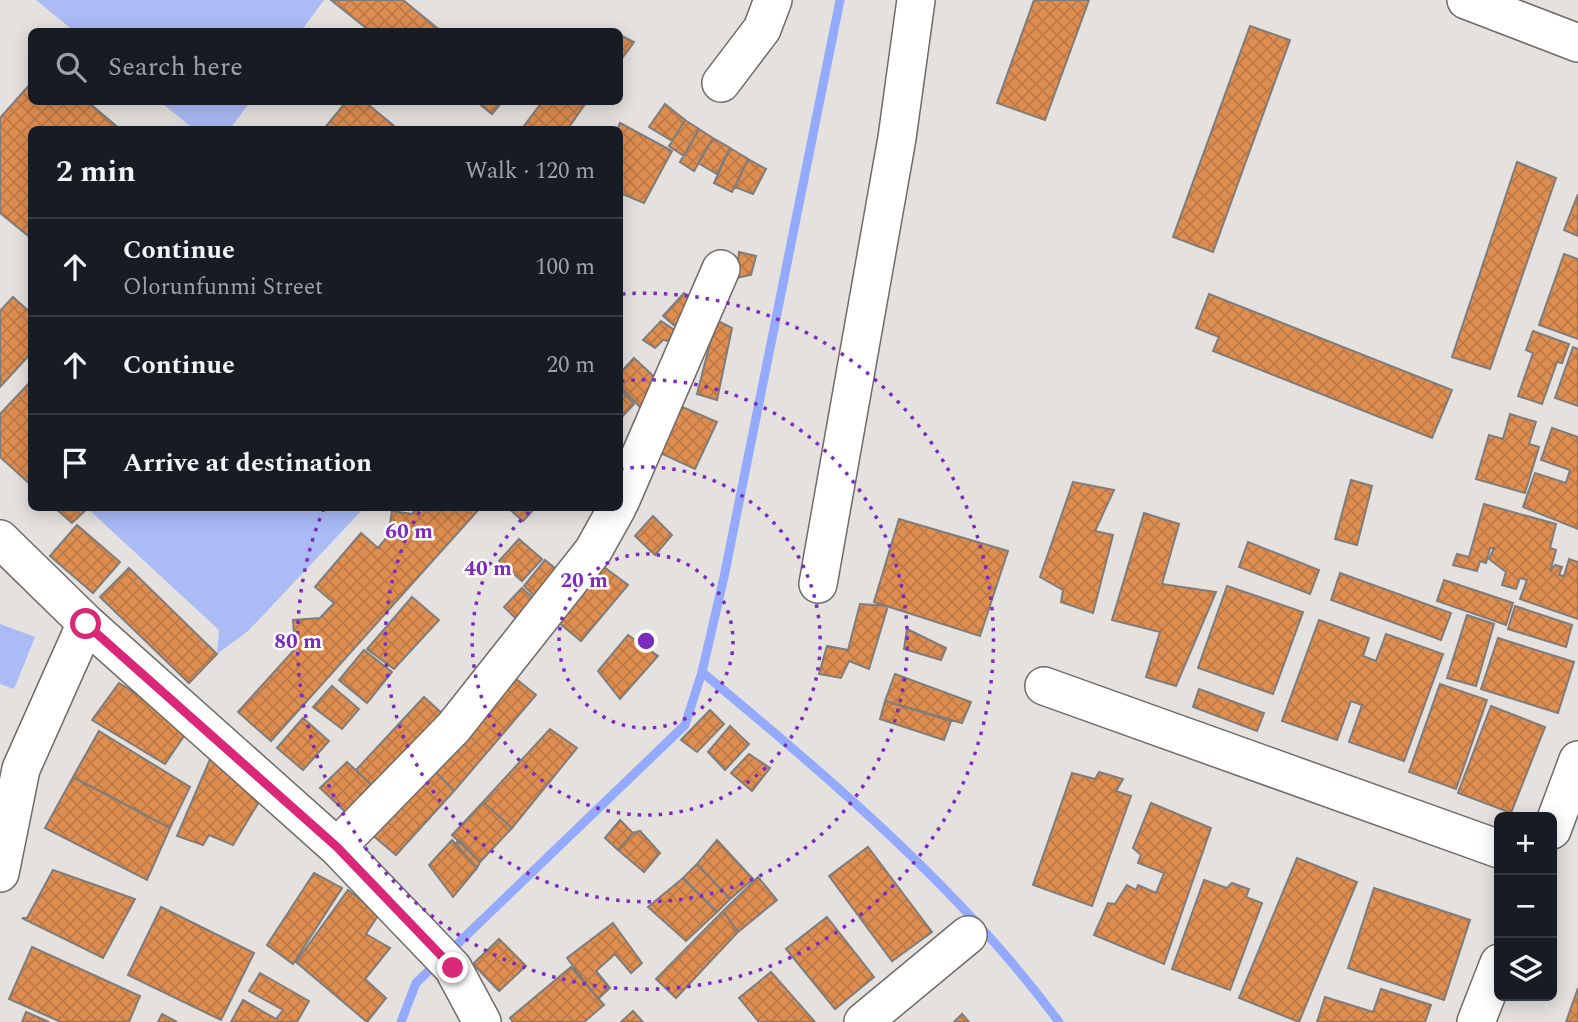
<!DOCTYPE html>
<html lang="en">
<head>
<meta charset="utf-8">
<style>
  :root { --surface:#171b24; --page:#242831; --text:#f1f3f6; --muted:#9ea1a6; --line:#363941 }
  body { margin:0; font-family:Spectral,serif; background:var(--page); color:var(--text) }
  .controls { position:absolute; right:21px; bottom:21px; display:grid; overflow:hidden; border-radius:10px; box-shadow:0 4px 18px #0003 }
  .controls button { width:63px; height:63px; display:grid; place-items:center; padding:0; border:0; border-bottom:2px solid var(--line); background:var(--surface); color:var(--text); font:35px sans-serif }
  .stop { position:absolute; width:21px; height:21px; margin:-16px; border:5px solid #db2777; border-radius:50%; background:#fff }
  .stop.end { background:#db2777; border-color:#fff; box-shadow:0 2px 7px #0008 }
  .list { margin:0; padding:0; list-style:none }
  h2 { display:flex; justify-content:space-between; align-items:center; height:91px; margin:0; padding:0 28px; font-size:30px }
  h2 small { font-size:23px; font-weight:400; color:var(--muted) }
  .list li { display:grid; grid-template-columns:46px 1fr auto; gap:21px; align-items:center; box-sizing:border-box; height:98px; padding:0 28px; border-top:2px solid var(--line) }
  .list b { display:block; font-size:26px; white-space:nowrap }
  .list p { margin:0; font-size:23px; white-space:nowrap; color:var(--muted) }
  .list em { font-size:23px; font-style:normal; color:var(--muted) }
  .icon { flex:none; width:38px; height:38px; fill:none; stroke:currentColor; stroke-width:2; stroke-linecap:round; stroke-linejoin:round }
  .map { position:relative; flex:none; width:1578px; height:1022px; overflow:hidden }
  .search { position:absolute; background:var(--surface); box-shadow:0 4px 18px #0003; left:28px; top:28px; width:595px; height:77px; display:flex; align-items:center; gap:18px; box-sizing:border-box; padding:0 24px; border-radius:10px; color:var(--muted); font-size:26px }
  .panel { position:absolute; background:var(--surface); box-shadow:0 4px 18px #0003; left:28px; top:126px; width:595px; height:385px; border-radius:10px }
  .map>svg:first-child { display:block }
  .park { fill:#aabbf6 }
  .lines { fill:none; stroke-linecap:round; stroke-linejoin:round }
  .stream { stroke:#94aaff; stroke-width:9 }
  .building { fill:url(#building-cross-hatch); stroke:#807c79; stroke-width:2 }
  .minor-casing { stroke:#6f6b69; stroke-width:40 }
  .minor { stroke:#fff; stroke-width:37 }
  .route { stroke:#db2777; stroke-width:9 }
  .ring { fill:none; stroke:#7b2cbf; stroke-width:3.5; stroke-dasharray:3.5 7 }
  .centre { fill:#7b2cbf; stroke:#fff; stroke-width:3.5 }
  .ring-label { font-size:21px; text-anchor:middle; font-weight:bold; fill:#7b2cbf; stroke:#fff; stroke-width:5; stroke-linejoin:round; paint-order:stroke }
</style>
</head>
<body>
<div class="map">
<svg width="1578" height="1022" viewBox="0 0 1578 1022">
  <defs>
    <pattern id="building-cross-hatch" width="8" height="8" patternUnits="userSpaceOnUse" patternTransform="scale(1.75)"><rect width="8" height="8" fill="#df8e51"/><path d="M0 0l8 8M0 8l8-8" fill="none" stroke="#be7946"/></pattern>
  </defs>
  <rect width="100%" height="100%" fill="#e5e1de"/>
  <path class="park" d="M36,0H324L301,31H74Z
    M160,102H250L229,130L194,129Z
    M87,508H364L248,631L217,654L219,630Z
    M0,624L35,637L14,689L0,684Z"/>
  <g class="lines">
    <path class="stream" d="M840,0L724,577L702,672C830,779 959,887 1059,1022
      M448,953L685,725L702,672
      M401,1022L416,983L438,962"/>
  </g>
  <path class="building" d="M331,0H403L442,32H371Z
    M1034,0H1089L1045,120L997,103Z
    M1250,26L1290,40L1213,252L1173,237Z
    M620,35L634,42L620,61Z
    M32,82V102H88L121,130H32V239L0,213V118Z
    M346,102H365L399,130H323Z
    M477,102H502L492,114Z
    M542,102H582L585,104L567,130H521Z
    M665,104L685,120L672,141L649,127Z
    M685,120L699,129L684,156L669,146Z
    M620,123L672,151L644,203L620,193V130H617Z
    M699,129L713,138L694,171L680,162Z
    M713,138L730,148L717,174L698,163Z
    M730,148L748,159L732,192L714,183Z
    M748,159L766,169L753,194L735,187Z
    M1517,162L1556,178L1490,369L1452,357Z
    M1578,194V236L1564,230Z
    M739,252L756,256L751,275L736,278Z
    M1564,254L1578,259V339L1539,325Z
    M684,293L696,301L675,326L663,316Z
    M1209,294L1452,390L1432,438L1213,351L1219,337L1196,328Z
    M13,297L32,314V352L0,387V311Z
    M716,320L732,328L717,400L697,394Z
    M661,321L676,331L668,341L663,340L655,348L643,340Z
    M1533,331L1569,344L1562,363L1557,362L1542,404L1518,396L1533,353L1526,350Z
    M1573,347L1578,349V406L1555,398Z
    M634,358L663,385L641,408L620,386V373Z
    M32,380V486L0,457V414Z
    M620,389L634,404L620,419Z
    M673,403L717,422L695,469L656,451Z
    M1510,414L1536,422L1529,444L1539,447L1525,493L1476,479L1489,435L1503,439Z
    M1552,428L1578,437V529L1523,507L1535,473L1566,483L1570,470L1541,460Z
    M1351,480L1372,486L1357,545L1335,539Z
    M1073,482L1114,490L1095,531L1113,535L1093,613L1061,602L1063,590L1040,577Z
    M1484,504L1556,524L1550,548L1556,550L1550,572L1555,565L1562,567L1559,575L1564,576L1569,559L1578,562V619L1520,599L1527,580L1520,578L1516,589L1502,585L1506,572L1489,559L1494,548H1490L1486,563L1480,561L1477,571L1453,565L1457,554L1469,557Z
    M55,508H88L72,523Z
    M417,508H480L271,741L238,712L295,649L293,620L320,618L334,603L315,587L361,533L378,548L388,536L392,511L412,514Z
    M508,508H535L523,521Z
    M1144,513L1179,524L1162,584L1216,592L1176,686L1146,677L1160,632L1112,620Z
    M653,516L672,535L655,555L635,536Z
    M899,519L1008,551L980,636L874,602Z
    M77,525L120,562L93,593L50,556Z
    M519,539L542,559L522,581L499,561Z
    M1248,542L1319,570L1310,594L1239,567Z
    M545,560L567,578L545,606L524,586Z
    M604,567L628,585L581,641L558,622Z
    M129,568L217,654L189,683L100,597Z
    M1340,573L1451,613L1441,640L1331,600Z
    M1444,580L1513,603L1506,625L1437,601Z
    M1227,586L1303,612L1273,694L1198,668Z
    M522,588L544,608L526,628L504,607Z
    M412,597L439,620L394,669L367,649Z
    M860,604L888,606L869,669L849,661L841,678L819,674L827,646L848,650Z
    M1515,606L1572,625L1566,647L1508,629Z
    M1467,615L1494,624L1476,686L1447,678Z
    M1319,620L1369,638L1363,656L1376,661L1386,634L1443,654L1404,761L1349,742L1362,705L1351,701L1337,740L1282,721Z
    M907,629L946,648L941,660L904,649Z
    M628,635L658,656L620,699L598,671Z
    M1498,638L1574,662L1558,713L1481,689Z
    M364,650L392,672L367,703L339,680Z
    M895,674L971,702L962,723L885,701Z
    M511,675L536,695L454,791L432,768Z
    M119,683L190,727L165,764L92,720Z
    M1440,684L1487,700L1456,789L1409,772Z
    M332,686L359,709L342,729L313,707Z
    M1199,689L1264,713L1257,731L1193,707Z
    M424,697L444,715L380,793L356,770Z
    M885,701L951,721L944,740L880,719Z
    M1491,706L1545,727L1511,813L1458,793Z
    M710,710L724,724L697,752L681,740Z
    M303,718L329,741L303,770L277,748Z
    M730,726L749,744L725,770L708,752Z
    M550,729L577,748L512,828L483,802Z
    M99,731L190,787L170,828L73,777Z
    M749,754L770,768L752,791L731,773Z
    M211,757L266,790L233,845L209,835L203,845L177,836Z
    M347,762L380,793L355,821L320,788Z
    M432,768L454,791L396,855L371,834Z
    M1099,772L1123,779L1116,791L1131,796L1092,906L1033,885L1072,773L1095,779Z
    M73,777L170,828L147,880L45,828Z
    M483,802L512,828L480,862L452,835Z
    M1151,803L1211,828L1164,964L1094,935L1108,903L1115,904L1127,885L1136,890L1138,885L1156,893L1164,873L1138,863L1141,855L1133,848Z
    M620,820L633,833L618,850L605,838Z
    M640,831L660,853L644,872L618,850L633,833Z
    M452,840L477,868L453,897L429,865Z
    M459,840L480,862L477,868L455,844Z
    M717,840L753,879L730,899L697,864Z
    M868,847L932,932L892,961L829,876Z
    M1297,858L1357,882L1299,1022L1239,998Z
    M697,864L730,899L717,912L683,878Z
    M53,870L135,899L103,958L22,918H27Z
    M314,873L342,888L293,964L267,945Z
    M758,877L777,900L738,932L723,911Z
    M683,878L717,912L686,941L648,907Z
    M1204,880L1227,888L1232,883L1249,889L1246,897L1262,903L1230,990L1172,969Z
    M1374,888L1470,920L1444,1000L1348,968Z
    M348,890L379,914L366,934L390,948L365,979L386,998L367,1022L296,962Z
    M161,907L254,953L221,1020L128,975Z
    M723,911L738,932L676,998L656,979Z
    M827,917L874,977L835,1009L786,949Z
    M613,923L642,963L631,973L615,954L596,971L610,988L598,999L567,958Z
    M499,939L526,966L499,991L473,964Z
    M32,947L140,996L129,1022H61L9,999Z
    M571,967L604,1005L584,1022H513L510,1018Z
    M771,972L815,1022H759L739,998Z
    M260,973L309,1001L297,1022H231L243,1000L276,1019L283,1010L249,991Z
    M1578,988V1022H1566Z
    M1381,989L1431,1005L1425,1022H1317L1325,997L1373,1012Z
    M633,1011L643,1022H621Z
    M26,1012L49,1022H22Z
    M162,1014L177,1022H158Z
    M962,1014L969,1022H954Z"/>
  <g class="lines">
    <defs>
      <path id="minor" d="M1466,0L1578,43
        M721,83L762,29L773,0
        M620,502L721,269
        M0,539L86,623L337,847L453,968L482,1022
        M818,584L897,138L916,0
        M1044,686L1499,849
        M1552,830L1578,760
        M337,847L454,727L593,551L617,508
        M0,873L21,769L86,623
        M863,1022L968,935
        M1476,1022L1499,963"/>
    </defs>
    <use href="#minor" class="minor-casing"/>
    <use href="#minor" class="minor"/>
  </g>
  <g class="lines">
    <path class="route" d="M86,624L337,847L453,968"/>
  </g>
  <g class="ring">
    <circle cx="646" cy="641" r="87"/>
    <path d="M620 469A174 174 0 1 1 534 508"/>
    <path d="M621 381A261 261 0 1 1 421 509"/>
    <path d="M622 294A348 348 0 1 1 324 508"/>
  </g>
  <circle cx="646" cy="641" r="10" class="centre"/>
  <g class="ring-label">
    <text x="409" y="538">60 m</text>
    <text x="488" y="575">40 m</text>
    <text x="584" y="587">20 m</text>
    <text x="298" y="648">80 m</text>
  </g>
</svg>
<div class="controls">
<button>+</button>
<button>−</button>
<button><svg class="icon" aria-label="layers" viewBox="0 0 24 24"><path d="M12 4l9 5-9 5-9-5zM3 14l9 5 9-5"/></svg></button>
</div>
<div class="stop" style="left:86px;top:624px"></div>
<div class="stop end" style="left:453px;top:968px"></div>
<div class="search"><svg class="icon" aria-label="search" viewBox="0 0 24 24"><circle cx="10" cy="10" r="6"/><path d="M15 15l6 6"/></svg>Search here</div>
<section class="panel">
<h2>2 min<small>Walk · 120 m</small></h2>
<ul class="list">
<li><svg class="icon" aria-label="ahead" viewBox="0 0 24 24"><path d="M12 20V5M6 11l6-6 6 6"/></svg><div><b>Continue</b><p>Olorunfunmi Street</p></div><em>100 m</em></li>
<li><svg class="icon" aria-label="ahead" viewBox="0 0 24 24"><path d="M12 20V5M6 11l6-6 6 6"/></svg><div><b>Continue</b></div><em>20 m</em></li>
<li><svg class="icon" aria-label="arrive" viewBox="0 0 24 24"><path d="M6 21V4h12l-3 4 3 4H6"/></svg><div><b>Arrive at destination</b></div></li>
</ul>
</section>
</div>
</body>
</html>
